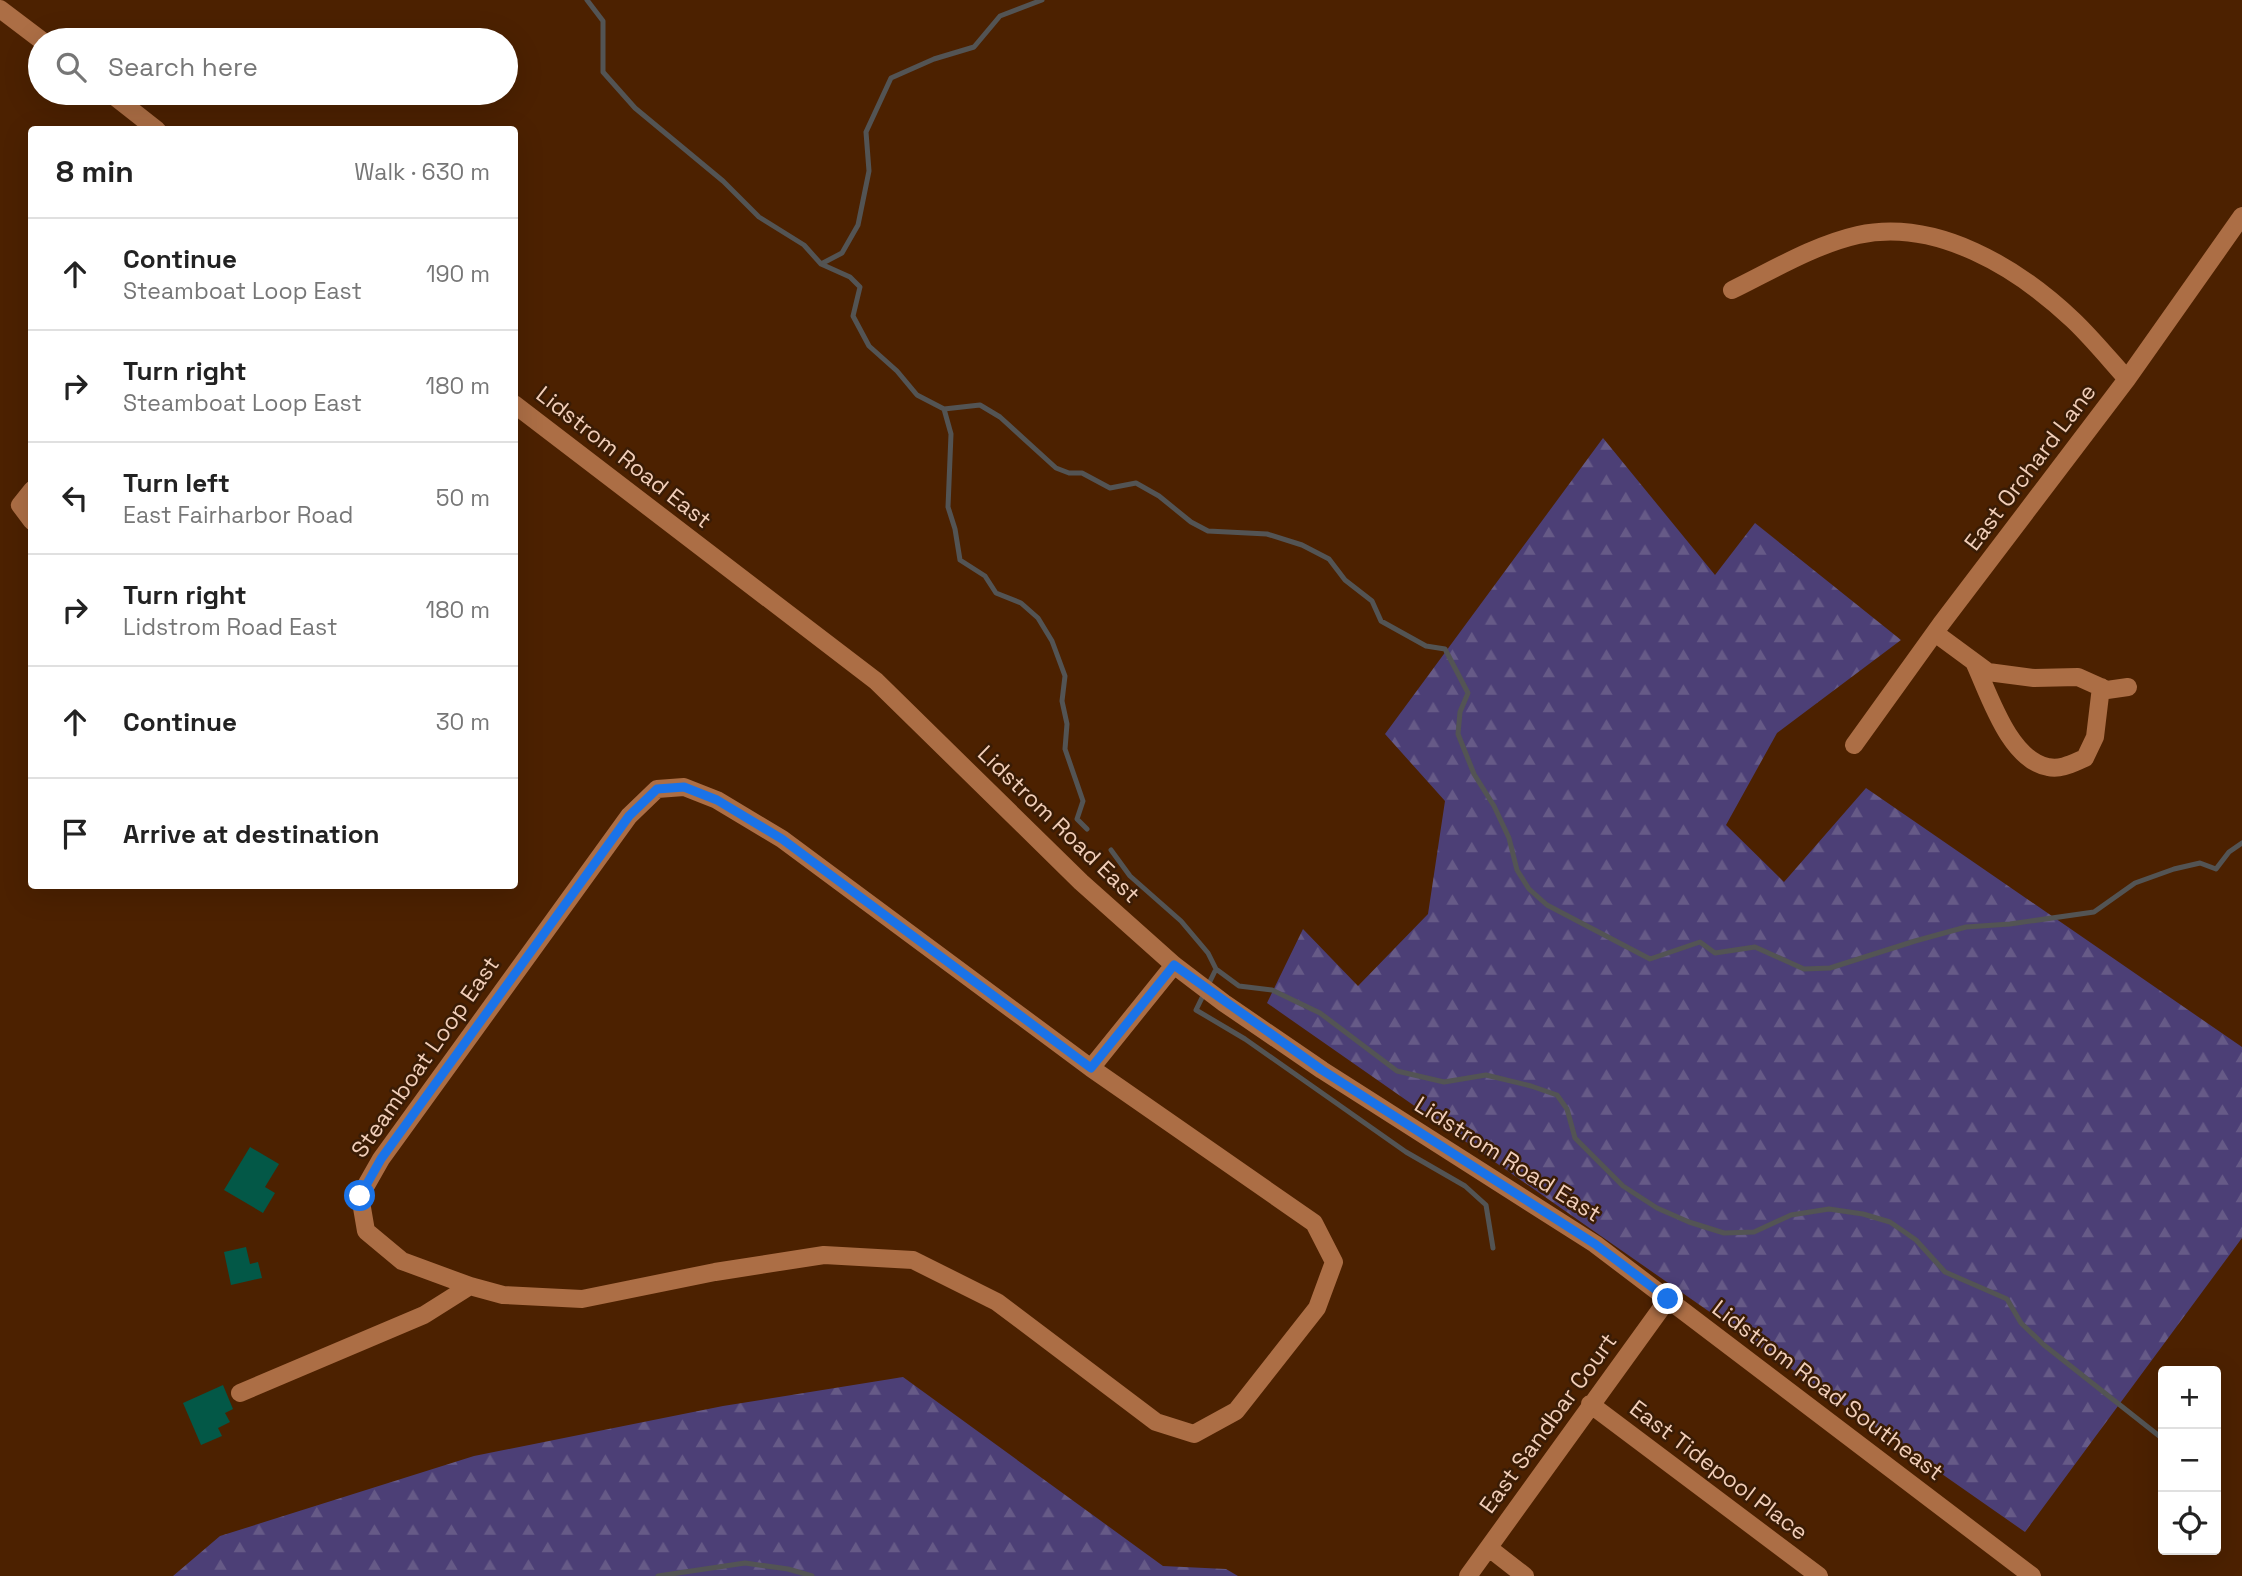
<!DOCTYPE html>
<html lang="en">
<head>
<meta charset="utf-8">
<style>
  :root { --surface:#fff; --page:#f6f6f6; --text:#222; --muted:#767676; --line:#e0e0e0 }
  body { margin:0; font-family:"Space Grotesk",sans-serif; background:var(--page); color:var(--text) }
  .controls { position:absolute; right:21px; bottom:21px; display:grid; overflow:hidden; border-radius:7px; box-shadow:0 7px 28px #0002 }
  .controls button { width:63px; height:63px; display:grid; place-items:center; padding:0; border:0; border-bottom:2px solid var(--line); background:var(--surface); color:var(--text); font:35px sans-serif }
  .stop { position:absolute; width:21px; height:21px; margin:-16px; border:5px solid #1a73e8; border-radius:50%; background:#fff }
  .stop.end { background:#1a73e8; border-color:#fff; box-shadow:0 2px 7px #0008 }
  .list { margin:0; padding:0; list-style:none }
  h2 { display:flex; justify-content:space-between; align-items:center; height:91px; margin:0; padding:0 28px; font-size:30px }
  h2 small { font-size:23px; font-weight:400; color:var(--muted) }
  .list li { display:grid; grid-template-columns:46px 1fr auto; gap:21px; align-items:center; box-sizing:border-box; height:112px; padding:0 28px; border-top:2px solid var(--line) }
  .list b { display:block; font-size:26px; white-space:nowrap }
  .list p { margin:0; font-size:23px; white-space:nowrap; color:var(--muted) }
  .list em { font-size:23px; font-style:normal; color:var(--muted) }
  .icon { flex:none; width:38px; height:38px; fill:none; stroke:currentColor; stroke-width:2; stroke-linecap:round; stroke-linejoin:round }
  .map { position:relative; flex:none; width:2242px; height:1576px; overflow:hidden }
  .search { position:absolute; background:var(--surface); box-shadow:0 7px 28px #0002; left:28px; top:28px; width:490px; height:77px; display:flex; align-items:center; gap:18px; box-sizing:border-box; padding:0 24px; border-radius:38px; color:var(--muted); font-size:26px }
  .panel { position:absolute; background:var(--surface); box-shadow:0 7px 28px #0002; left:28px; top:126px; width:490px; height:763px; border-radius:7px }
  .map>svg:first-child { display:block }
  .forest { fill:url(#forest-firs) }
  .lines { fill:none; stroke-linecap:round; stroke-linejoin:round }
  .stream { stroke:#535454; stroke-width:5 }
  .building { fill:#035847 }
  .minor { stroke:#ac6e45; stroke-width:18 }
  .route { stroke:#1a73e8; stroke-width:9 }
  .labels { text-anchor:middle; stroke-width:5; stroke-linejoin:round; paint-order:stroke }
  .street-label { font-size:23px; fill:#f1ceb9; stroke:#3a1c05 }
</style>
</head>
<body>
<div class="map">
<svg width="2242" height="1576" viewBox="0 0 2242 1576">
  <defs>
    <pattern id="forest-firs" width="22" height="20" patternUnits="userSpaceOnUse" patternTransform="scale(1.75)"><rect width="22" height="20" fill="#4c3f76"/><path d="M5 1l3.5 6h-7zM16 11l3.5 6h-7z" fill="#665a87"/></pattern>
  </defs>
  <rect width="100%" height="100%" fill="#4c2100"/>
  <path class="forest" d="M1603,438L1715,575L1755,523L1901,640L1777,733L1726,825L1784,882L1866,788L2242,1047V1238L2025,1532L1267,1003L1303,929L1358,986L1428,914L1445,801L1385,734Z
    M903,1377L1163,1566L1226,1569L1238,1576H173L220,1536L474,1456L723,1406Z"/>
  <g class="lines">
    <path class="stream" d="M587,0L603,21V72L635,108L723,181L759,217L804,245L821,264L850,277L860,287L853,316L869,346L897,371L917,395L944,409L980,405L1000,417L1056,468L1069,473H1082L1110,488L1136,483L1159,496L1191,522L1208,531L1267,534L1302,545L1329,559L1345,580L1372,601L1381,621L1426,646L1445,649L1468,693L1460,712L1458,734L1474,774L1494,806L1509,838L1517,870L1529,889L1547,905L1650,959L1700,942L1715,953L1755,947L1804,969L1830,968L1915,941L1966,927L2010,924L2094,912L2135,883L2174,869L2200,863L2216,869L2229,852L2242,843
      M821,264L842,253L858,225L869,171L866,132L891,78L934,59L974,47L1000,16L1042,0
      M944,409L951,434L948,507L955,529L960,560L985,576L996,593L1021,603L1038,618L1052,641L1065,676L1062,701L1067,724L1065,749L1083,801L1077,819L1087,829
      M1111,850L1130,876L1181,921L1208,953L1216,969L1239,986L1272,990L1320,1013L1397,1071L1444,1082L1486,1075L1531,1086L1557,1095L1567,1109L1575,1138L1623,1186L1657,1208L1689,1222L1724,1233L1754,1232L1791,1215L1829,1209L1863,1214L1890,1222L1916,1240L1945,1272L2007,1299L2021,1323L2044,1345L2163,1439
      M1216,969L1196,1010L1245,1039L1406,1152L1465,1186L1486,1205L1493,1248
      M658,1576L745,1563L788,1569L812,1576"/>
  </g>
  <path class="building" d="M250,1147L279,1164L265,1187L275,1193L263,1213L224,1190Z
    M246,1247L250,1264L258,1262L262,1278L231,1285L224,1252Z
    M223,1385L233,1409L225,1413L230,1422L218,1428L222,1436L201,1445L183,1403Z"/>
  <g class="lines">
    <path class="minor" d="M0,9L41,40
      M110,93L157,130
      M1732,290C1773,270 1814,245 1858,235C1937,218 2018,268 2073,320C2092,338 2109,359 2127,379
      M514,404L876,681L1081,882L1174,965L1224,1003L1322,1070L1595,1244L2032,1576
      M32,490L20,505L32,521
      M1935,633L1988,672L2034,678L2078,677L2107,690L2128,687
      M1974,662C1989,694 2009,760 2048,767C2061,770 2073,763 2085,758L2095,737L2101,687
      M1854,745L1941,624L2127,379L2242,216
      M684,787L717,800L782,839L1091,1068L1314,1223L1334,1262L1317,1308L1236,1411L1194,1434L1156,1422L997,1302L913,1260L824,1255L715,1272L582,1299L503,1295L470,1286L402,1261L366,1231L360,1196L381,1159L629,816L657,789Z
      M1091,1068L1174,965
      M240,1393L424,1315L470,1286
      M1590,1404L1819,1576
      M1489,1548L1525,1576
      M1468,1576L1668,1299"/>
  </g>
  <g class="lines">
    <path class="route" d="M360,1196L381,1159L629,816L657,789L684,787L717,800L782,839L1091,1068L1174,965L1322,1070L1595,1244L1668,1299"/>
  </g>
  <g class="labels">
    <g class="street-label">
      <text transform="translate(624 457) rotate(38)" y="8">Lidstrom Road East</text>
      <text transform="translate(2030 467) rotate(-53)" y="8">East Orchard Lane</text>
      <text transform="translate(1059 824) rotate(44)" y="8">Lidstrom Road East</text>
      <text transform="translate(425 1057) rotate(-55)" y="8">Steamboat Loop East</text>
      <text transform="translate(1508 1159) rotate(32)" y="8">Lidstrom Road East</text>
      <text transform="translate(1828 1390) rotate(37)" y="8">Lidstrom Road Southeast</text>
      <text transform="translate(1548 1423) rotate(-54)" y="8">East Sandbar Court</text>
      <text transform="translate(1719 1470) rotate(37)" y="8">East Tidepool Place</text>
    </g>
  </g>
</svg>
<div class="controls">
<button>+</button>
<button>−</button>
<button><svg class="icon" aria-label="locate" viewBox="0 0 24 24"><circle cx="12" cy="12" r="6"/><path d="M12 2v4M12 18v4M2 12h4M18 12h4"/></svg></button>
</div>
<div class="stop" style="left:360px;top:1196px"></div>
<div class="stop end" style="left:1668px;top:1299px"></div>
<div class="search"><svg class="icon" aria-label="search" viewBox="0 0 24 24"><circle cx="10" cy="10" r="6"/><path d="M15 15l6 6"/></svg>Search here</div>
<section class="panel">
<h2>8 min<small>Walk · 630 m</small></h2>
<ul class="list">
<li><svg class="icon" aria-label="ahead" viewBox="0 0 24 24"><path d="M12 20V5M6 11l6-6 6 6"/></svg><div><b>Continue</b><p>Steamboat Loop East</p></div><em>190 m</em></li>
<li><svg class="icon" aria-label="right" viewBox="0 0 24 24"><path d="M7 20v-9h11M14 6l5 5-5 5"/></svg><div><b>Turn right</b><p>Steamboat Loop East</p></div><em>180 m</em></li>
<li><svg class="icon" aria-label="left" viewBox="0 0 24 24"><path d="M17 20v-9H6M10 6l-5 5 5 5"/></svg><div><b>Turn left</b><p>East Fairharbor Road</p></div><em>50 m</em></li>
<li><svg class="icon" aria-label="right" viewBox="0 0 24 24"><path d="M7 20v-9h11M14 6l5 5-5 5"/></svg><div><b>Turn right</b><p>Lidstrom Road East</p></div><em>180 m</em></li>
<li><svg class="icon" aria-label="ahead" viewBox="0 0 24 24"><path d="M12 20V5M6 11l6-6 6 6"/></svg><div><b>Continue</b></div><em>30 m</em></li>
<li><svg class="icon" aria-label="arrive" viewBox="0 0 24 24"><path d="M6 21V4h12l-3 4 3 4H6"/></svg><div><b>Arrive at destination</b></div></li>
</ul>
</section>
</div>
</body>
</html>
